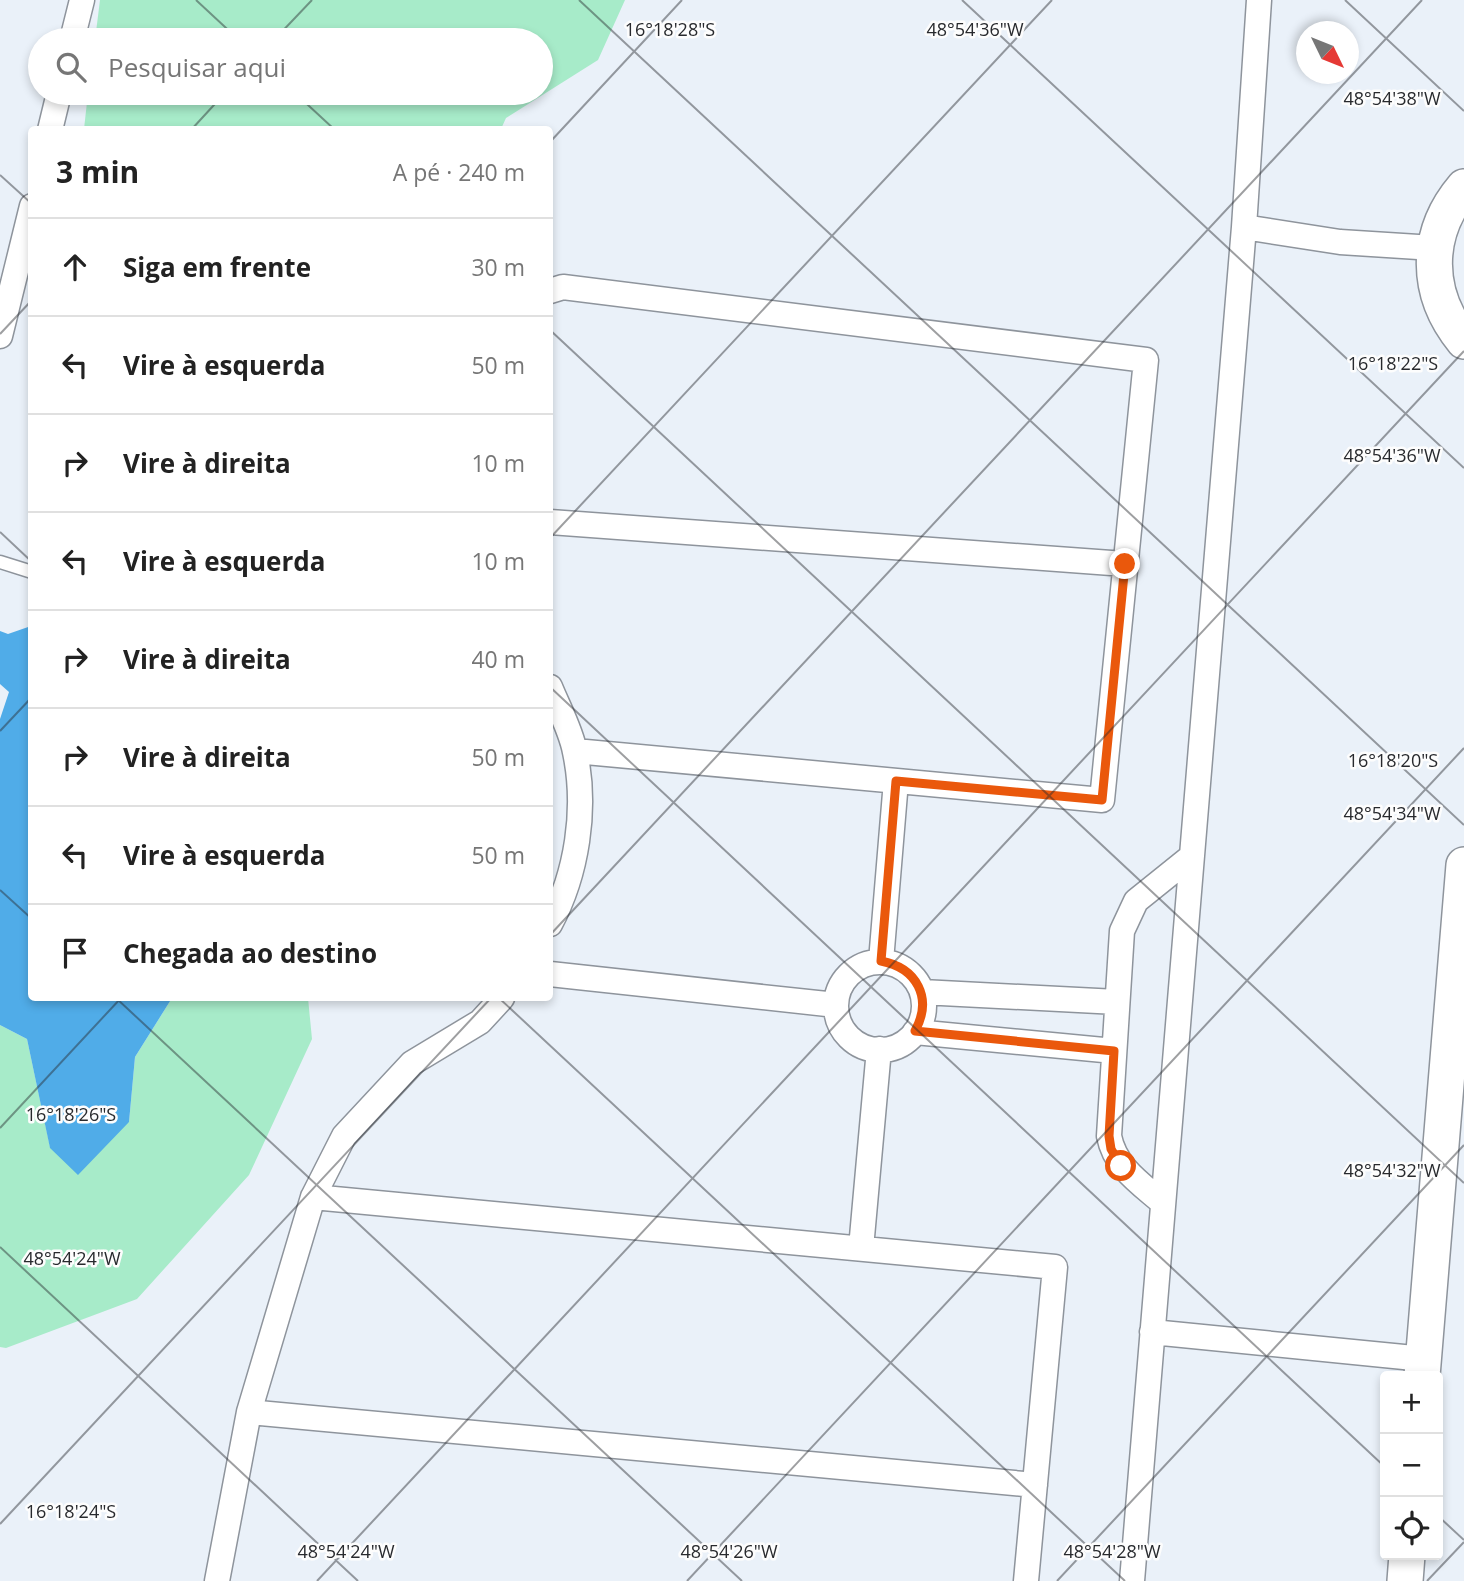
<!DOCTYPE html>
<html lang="pt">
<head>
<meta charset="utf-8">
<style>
  :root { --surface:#fff; --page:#f6f6f6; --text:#222; --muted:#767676; --line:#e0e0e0 }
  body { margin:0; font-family:"Open Sans",sans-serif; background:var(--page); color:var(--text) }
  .controls { position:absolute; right:21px; bottom:21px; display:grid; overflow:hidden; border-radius:7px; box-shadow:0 4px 10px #0003 }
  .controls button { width:63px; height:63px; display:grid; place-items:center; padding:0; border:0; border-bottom:2px solid var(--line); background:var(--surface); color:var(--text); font:35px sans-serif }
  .compass { position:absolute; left:1296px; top:21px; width:63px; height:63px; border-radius:50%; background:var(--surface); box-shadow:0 4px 10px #0003; rotate:133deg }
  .stop { position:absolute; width:21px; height:21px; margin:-16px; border:5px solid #ea580c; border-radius:50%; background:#fff }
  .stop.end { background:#ea580c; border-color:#fff; box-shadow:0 2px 7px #0008 }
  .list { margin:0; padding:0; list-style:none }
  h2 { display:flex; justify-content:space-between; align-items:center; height:91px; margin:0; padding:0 28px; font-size:30px }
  h2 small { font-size:23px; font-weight:400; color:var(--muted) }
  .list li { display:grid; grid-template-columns:46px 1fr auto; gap:21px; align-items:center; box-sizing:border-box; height:98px; padding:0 28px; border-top:2px solid var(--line) }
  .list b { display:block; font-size:26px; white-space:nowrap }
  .list em { font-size:23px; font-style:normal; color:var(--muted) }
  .icon { flex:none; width:38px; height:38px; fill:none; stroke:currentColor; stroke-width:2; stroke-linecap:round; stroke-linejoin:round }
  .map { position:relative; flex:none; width:1464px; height:1581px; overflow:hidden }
  .search { position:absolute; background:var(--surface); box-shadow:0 4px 10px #0003; left:28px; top:28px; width:525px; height:77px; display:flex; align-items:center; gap:18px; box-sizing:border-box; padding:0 24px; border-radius:38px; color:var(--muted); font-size:26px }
  .panel { position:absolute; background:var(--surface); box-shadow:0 4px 10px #0003; left:28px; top:126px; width:525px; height:875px; border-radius:7px }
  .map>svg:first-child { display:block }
  .green { fill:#a7ebc9 }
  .water { fill:#50ace8 }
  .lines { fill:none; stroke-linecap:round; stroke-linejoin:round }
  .lane-casing { stroke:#8e949c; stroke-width:15 }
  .street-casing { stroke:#8e949c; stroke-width:27 }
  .secondary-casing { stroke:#8e949c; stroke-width:38 }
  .lane { stroke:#fff; stroke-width:12 }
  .street { stroke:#fff; stroke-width:24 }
  .secondary { stroke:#fff; stroke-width:35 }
  .route { stroke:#ea580c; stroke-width:9 }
  .ticks { fill:none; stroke:#282a2e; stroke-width:2; stroke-opacity:0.45 }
  .ticks-label { font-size:18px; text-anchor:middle; fill:#282a2e; stroke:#fdfdfd; stroke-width:5; stroke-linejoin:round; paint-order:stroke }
</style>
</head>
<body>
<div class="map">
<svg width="1464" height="1581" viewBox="0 0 1464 1581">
  <rect width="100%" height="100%" fill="#eaf1f9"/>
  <path class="green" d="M100,0H625L598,60L506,118L501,129H84L88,93H541V40H95Z
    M172,998H308L312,1039L249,1175L137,1299L6,1348L0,1347V1025L27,1039L50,1147L129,1122L135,1057Z"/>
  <path class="water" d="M31,626L32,998H172L135,1057L129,1122L78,1175L50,1148L27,1039L0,1025V719L9,692L0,684V631L8,634Z"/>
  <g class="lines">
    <defs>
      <path id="lane" d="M0,562L32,572"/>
      <path id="street" d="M72,40L82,0
        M50,130L59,93
        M1244,227L1340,242L1434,248
        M550,291L563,287L1146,360L1102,800L575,751
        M0,336L32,206
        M550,522L1125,564
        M550,687C558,707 571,730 575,752C587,809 577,874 550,924
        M881,961L896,781
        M836 1006a44 44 0 1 1 88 0a44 44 0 1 1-88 0Z
        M550,974L836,1005
        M922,992L1117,1002
        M915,1032L1114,1051
        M313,1197L1055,1267L1026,1581
        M1163,1203C1140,1183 1115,1167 1109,1136L1122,931L1136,901L1192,856
        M861,1248L879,1049
        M1152,1332L1424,1359
        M249,1412L1035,1485
        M217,1581L249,1412L313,1197L344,1136L412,1063L480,1022L502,998
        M1132,1581L1244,227L1259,0"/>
      <path id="secondary" d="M1464,187C1424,234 1425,294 1464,341
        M1422,1376L1464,865
        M1405,1581L1407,1555"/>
    </defs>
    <use href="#lane" class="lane-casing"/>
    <use href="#street" class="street-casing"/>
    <use href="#secondary" class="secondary-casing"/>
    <use href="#lane" class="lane"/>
    <use href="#street" class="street"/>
    <use href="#secondary" class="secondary"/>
  </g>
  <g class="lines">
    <path class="route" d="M1121,1166L1111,1149L1109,1136L1114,1051L915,1031C933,998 917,968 881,961L896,781L1102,800L1125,564"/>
  </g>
  <path class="ticks" d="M196,0L239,40M579,0L1464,825M962,0L1464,468M1345,0L1464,111M274,40L312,0M295,93L335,130M191,130L225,93M550,142L682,0M0,175L32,204M550,330L1464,1183M0,334L32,300M0,532L32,562M550,538L1052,0M550,687L1385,1467M0,731L32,697M0,890L32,919M550,935L1422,0M116,998L742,1581M499,998L1125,1581M0,1128L121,998M0,1247L358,1581M1438,1516L1464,1540M0,1524L491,998M317,1581L1464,351M687,1581L1464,748M1057,1581L1464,1145M1427,1581L1464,1542"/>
  <g class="ticks-label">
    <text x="975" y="36">48°54'36"W</text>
    <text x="670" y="36">16°18'28"S</text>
    <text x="1392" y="105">48°54'38"W</text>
    <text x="1393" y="370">16°18'22"S</text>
    <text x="1392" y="462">48°54'36"W</text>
    <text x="1393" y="767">16°18'20"S</text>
    <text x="1392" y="820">48°54'34"W</text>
    <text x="71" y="1121">16°18'26"S</text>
    <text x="1392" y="1177">48°54'32"W</text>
    <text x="72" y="1265">48°54'24"W</text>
    <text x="71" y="1518">16°18'24"S</text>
    <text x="346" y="1558">48°54'24"W</text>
    <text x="729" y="1558">48°54'26"W</text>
    <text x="1112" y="1558">48°54'28"W</text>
  </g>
</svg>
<div class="controls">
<button>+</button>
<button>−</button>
<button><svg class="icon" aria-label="locate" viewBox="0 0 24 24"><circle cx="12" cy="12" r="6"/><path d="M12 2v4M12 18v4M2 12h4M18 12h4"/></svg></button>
</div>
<svg class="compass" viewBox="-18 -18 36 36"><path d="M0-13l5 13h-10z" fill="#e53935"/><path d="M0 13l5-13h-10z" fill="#767676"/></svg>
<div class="stop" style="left:1121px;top:1166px"></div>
<div class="stop end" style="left:1125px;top:564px"></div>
<div class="search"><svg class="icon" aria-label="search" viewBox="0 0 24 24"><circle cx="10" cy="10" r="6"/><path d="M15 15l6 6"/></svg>Pesquisar aqui</div>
<section class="panel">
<h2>3 min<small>A pé · 240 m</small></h2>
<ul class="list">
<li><svg class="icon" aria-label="ahead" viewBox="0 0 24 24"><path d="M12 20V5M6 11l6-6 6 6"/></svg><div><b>Siga em frente</b></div><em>30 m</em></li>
<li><svg class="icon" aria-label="left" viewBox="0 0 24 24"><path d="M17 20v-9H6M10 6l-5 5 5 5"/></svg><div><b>Vire à esquerda</b></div><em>50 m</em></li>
<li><svg class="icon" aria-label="right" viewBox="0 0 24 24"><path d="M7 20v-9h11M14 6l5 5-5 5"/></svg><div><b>Vire à direita</b></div><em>10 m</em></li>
<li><svg class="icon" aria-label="left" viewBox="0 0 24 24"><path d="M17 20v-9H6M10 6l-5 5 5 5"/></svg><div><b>Vire à esquerda</b></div><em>10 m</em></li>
<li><svg class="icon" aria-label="right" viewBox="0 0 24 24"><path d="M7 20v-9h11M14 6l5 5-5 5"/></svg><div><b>Vire à direita</b></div><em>40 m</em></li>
<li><svg class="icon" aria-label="right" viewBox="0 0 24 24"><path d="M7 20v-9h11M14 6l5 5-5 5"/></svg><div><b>Vire à direita</b></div><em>50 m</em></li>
<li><svg class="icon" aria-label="left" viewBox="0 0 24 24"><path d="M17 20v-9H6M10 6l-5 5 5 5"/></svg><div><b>Vire à esquerda</b></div><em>50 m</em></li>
<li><svg class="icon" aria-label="arrive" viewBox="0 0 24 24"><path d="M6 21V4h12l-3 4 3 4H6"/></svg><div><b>Chegada ao destino</b></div></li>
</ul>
</section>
</div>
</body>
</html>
